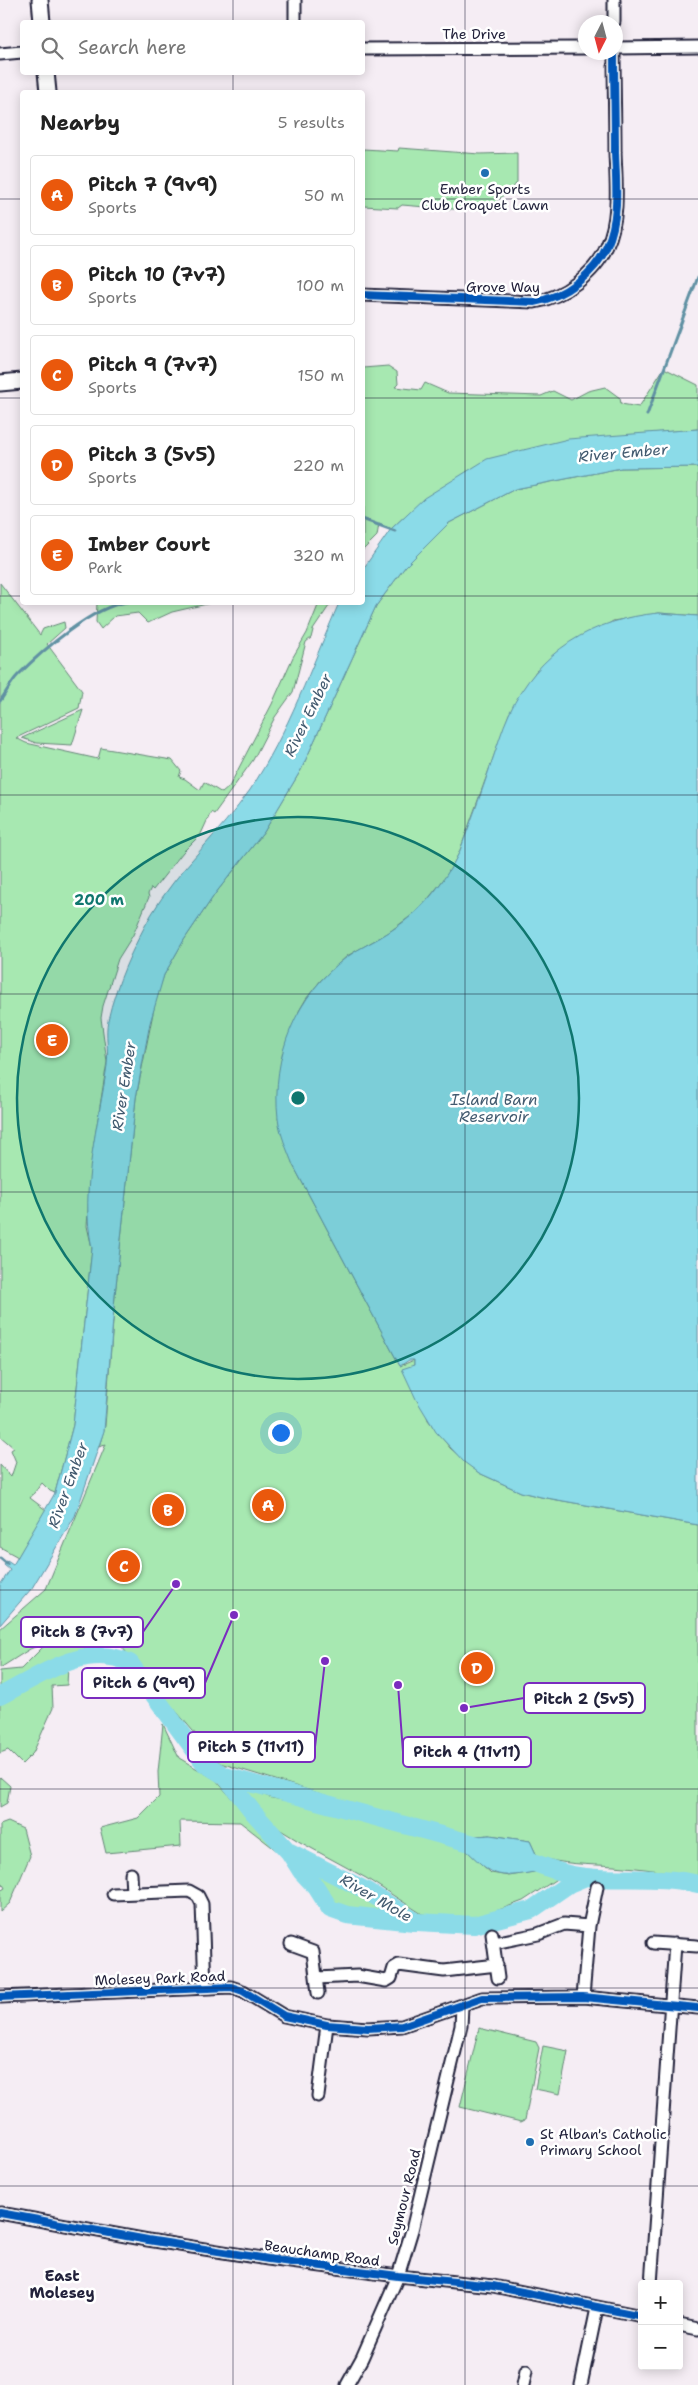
<!DOCTYPE html>
<html lang="en">
<head>
<meta charset="utf-8">
<style>
  :root { --surface:#fff; --page:#f6f6f6; --text:#222; --muted:#767676; --line:#e0e0e0; --accent:#ea580c }
  body { margin:0; font-family:"Shantell Sans",sans-serif; background:var(--page); color:var(--text) }
  .controls { position:absolute; right:15px; bottom:15px; display:grid; overflow:hidden; border-radius:5px; box-shadow:0 2px 12px #0003 }
  .controls button { width:45px; height:45px; display:grid; place-items:center; padding:0; border:0; border-bottom:1px solid var(--line); background:var(--surface); color:var(--text); font:25px sans-serif }
  .compass { position:absolute; left:578px; top:15px; width:45px; height:45px; border-radius:50%; background:var(--surface); box-shadow:0 2px 12px #0003; rotate:186deg }
  .you { position:absolute; left:280px; top:1432px; width:18px; height:18px; margin:-12px; border:4px solid #fff; border-radius:50%; background:#1a73e8; box-shadow:0 0 0 8px #1a73e833 }
  .badge { display:grid; place-items:center; width:32px; height:32px; border-radius:50%; background:var(--accent); color:#fff; font-size:16px; font-weight:700 }
  .pin { position:absolute; translate:-50% -50%; border:2px solid #fff; box-shadow:0 1px 5px #0006 }
  .list { margin:0; padding:0; list-style:none }
  h2 { display:flex; justify-content:space-between; align-items:center; height:65px; margin:0; padding:0 20px; font-size:21px }
  h2 small { font-size:16px; font-weight:400; color:var(--muted) }
  .list li { display:grid; grid-template-columns:32px 1fr auto; gap:15px; align-items:center; box-sizing:border-box; height:80px; margin:0 10px 10px; padding:0 10px; border:1px solid var(--line); border-radius:5px }
  .list b { display:block; font-size:19px; white-space:nowrap }
  .list p { margin:0; font-size:16px; white-space:nowrap; color:var(--muted) }
  .list em { font-size:16px; font-style:normal; color:var(--muted) }
  .icon { flex:none; width:28px; height:28px; fill:none; stroke:currentColor; stroke-width:2; stroke-linecap:round; stroke-linejoin:round }
  .map { position:relative; flex:none; width:698px; height:2385px; overflow:hidden }
  .search { position:absolute; background:var(--surface); box-shadow:0 2px 12px #0003; left:20px; top:20px; width:345px; height:55px; display:flex; align-items:center; gap:12px; box-sizing:border-box; padding:0 18px; border-radius:5px; color:var(--muted); font-size:19px }
  .panel { position:absolute; background:var(--surface); box-shadow:0 2px 12px #0003; left:20px; top:90px; width:345px; height:515px; border-radius:5px }
  .map>svg:first-child { display:block }
  .green { fill:#a7e8b1; stroke:#648576 }
  .water { fill:#8bdbe8; stroke:#6191a3 }
  .lines { fill:none; stroke-linecap:round; stroke-linejoin:round }
  .stream { stroke:#6191a3; stroke-width:3 }
  .river { stroke:#8bdbe8; stroke-width:18 }
  .minor-casing { stroke:#22223b; stroke-width:15 }
  .secondary-casing { stroke:#22223b; stroke-width:19 }
  .minor { stroke:#fff; stroke-width:11 }
  .secondary { stroke:#fff; stroke-width:15 }
  .cycleway-casing { stroke:#fff; stroke-width:11 }
  .cycleway { stroke:#0057b8; stroke-width:8 }
  .grid { fill:none; stroke:#22223b; stroke-width:1; stroke-opacity:0.55 }
  .ring { fill:none; stroke:#0f766e; stroke-width:2.5 }
  .poi-dot { fill:#1f6fb2; stroke:#fff; stroke-width:2 }
  .labels { text-anchor:middle; stroke-width:5; stroke-linejoin:round; paint-order:stroke }
  .street-label { font-size:14px; fill:#22223b; stroke:#fff }
  .poi-label { font-size:14px; fill:#22223b; stroke:#fff }
  .water-label { font-size:15px; font-style:italic; fill:#425a6f; stroke:#fff }
  .neighbourhood-label { font-size:15px; font-weight:bold; fill:#22223b; stroke:#fff }
  .centre { fill:#0f766e; stroke:#fff; stroke-width:2.5 }
  .ring-label { font-size:15px; text-anchor:middle; font-weight:bold; fill:#0f766e; stroke:#fff; stroke-width:5; stroke-linejoin:round; paint-order:stroke }
  .leader { fill:none; stroke:#7b2cbf; stroke-width:2 }
  .callout-dot { fill:#7b2cbf; stroke:#fff; stroke-width:2 }
  .callout { fill:#fff; stroke:#7b2cbf; stroke-width:2 }
  .callout-label { font-size:15px; text-anchor:middle; font-weight:bold; fill:#22223b }
</style>
</head>
<body>
<div class="map">
<svg width="698" height="2385" viewBox="0 0 698 2385">
  <rect width="100%" height="100%" fill="#f5edf4"/>
  <filter id="ink" filterUnits="userSpaceOnUse"><feTurbulence type="fractalNoise" baseFrequency=".02" numOctaves="2"/><feDisplacementMap in="SourceGraphic" scale="10" xChannelSelector="R" yChannelSelector="G"/><feConvolveMatrix kernelMatrix="1 2 1 2 8 2 1 2 1" color-interpolation-filters="sRGB"/></filter>
  <g filter="url(#ink)">
    <path class="green" d="M399,148L480,154L517,153V183L488,209H450L402,205L398,208L363,206V149L398,151Z
      M388,366L397,372L398,384L395,387L421,390L425,383L448,393L541,396L553,391L571,400L588,391L605,387L620,398L621,404L639,407L664,368L698,385V429L629,435L404,517L391,529L379,524L377,536L363,550V368Z
      M698,467V616L659,613L613,621L536,671L509,714L459,853L448,874L420,909L388,933L347,956L321,980L306,999L299,1011L278,1119L293,1165L400,1366L414,1360V1365L412,1366L428,1420L450,1448L479,1473L521,1492L541,1497L698,1525V1877C670,1872 642,1868 614,1866C588,1864 562,1865 537,1856L530,1841L490,1835L462,1837L220,1763L121,1646L100,1644L61,1657L0,1687V1671L21,1669L48,1642L30,1649L0,1668V1629L46,1589L106,1444L99,1447L105,1426L115,1295L136,1098L156,998L164,975L184,940L215,894L264,832L301,770L376,606L405,567L449,523L515,489L621,468Z
      M0,583L40,635L43,629L64,622L65,628L47,644L82,691L79,708L16,738L26,743L98,759L101,748L172,760L181,771L179,777L185,779L200,790L204,782L222,793L229,787L272,704L293,657L307,633L319,603H331L313,630L311,638L306,642L293,692L275,717L253,760L214,814L211,812L201,834L183,852L153,890L151,888L148,894L149,897L133,935L118,959L103,1006L101,1018L107,1062L92,1156L87,1226L92,1248L73,1425L55,1493L50,1491L42,1483L30,1498L46,1510L18,1557L0,1547V1465L11,1477L16,1462L11,1450L14,1448L0,1436Z
      M97,603V602L211,603L172,612L148,623L138,613L115,616L101,629L96,622Z
      M83,710L72,745L36,743L22,738Z
      M68,1667L67,1685L52,1686L53,1708L33,1753L22,1764L8,1750L0,1753V1703Z
      M163,1724L179,1758L216,1780L276,1850L240,1822L180,1821L181,1846L106,1853L100,1828L138,1818L159,1797L158,1772Z
      M0,1777L10,1786L7,1803L0,1807Z
      M240,1786L272,1798L321,1807L461,1845L491,1873L509,1876L539,1871L558,1878L523,1901L485,1915L461,1920L422,1914L366,1878L300,1842L266,1821Z
      M8,1822L23,1829L30,1856L10,1903L0,1912V1891L5,1888L0,1879V1825Z
      M303,1863L397,1914V1915L335,1905Z
      M479,2028L536,2042L539,2048L525,2120L521,2122L460,2107Z
      M543,2046L568,2051L560,2094L535,2089Z"/>
    <path class="water" d="M698,429V467L621,468L515,489L449,523L405,567L376,606L301,770L264,832L215,894L184,940L164,975L150,1023L136,1098L115,1295L104,1431L75,1516L32,1588L0,1625V1585L10,1570L4,1565L7,1561L13,1565L55,1493L73,1425L92,1248C79,1189 99,1124 107,1065C109,1050 105,1034 108,1020C116,984 133,947 151,915C178,869 220,833 250,790C288,733 312,665 339,603L362,602L363,569L391,529L424,498L487,459L568,439Z
      M659,613L698,616V1525L541,1497L521,1492L479,1473L464,1462L436,1432L416,1399L402,1369L414,1365V1360H409L400,1366L293,1165C287,1150 280,1134 278,1118C271,1057 296,994 347,957C360,947 376,941 389,932C421,912 442,886 459,853C470,824 481,794 491,764C497,747 502,729 509,714C538,651 592,619 659,613Z
      M490,1835L530,1841L541,1865L539,1871C494,1880 493,1876 461,1845L462,1837Z"/>
    <g class="lines">
      <path class="stream" d="M647,415L698,277
        M362,519L395,531
        M0,701C6,693 11,682 18,675C43,650 92,607 127,602
        M0,1558L7,1564"/>
      <path class="river" d="M0,1696C40,1676 85,1641 130,1663L204,1763L225,1776L485,1847
        M225,1776L253,1812L288,1851L365,1890L417,1922L474,1925L531,1910L569,1884L586,1877
        M289,1852L301,1871L316,1887L330,1909L347,1915L414,1922
        M519,1857C541,1865 563,1875 586,1877C623,1881 661,1875 698,1884"/>
      <defs>
        <path id="minor" d="M295,22V0
          M614,22V0
          M616,48L698,47
          M362,49L586,48
          M0,54L22,52
          M362,295L534,302C563,298 596,273 607,246C620,218 616,182 615,152C615,119 614,86 614,52
          M131,1874L132,1893
          M113,1894L189,1891L198,1896L202,1904L205,1988
          M492,1934L498,1978
          M494,1943L538,1934L564,1924L589,1926
          M653,1943L697,1946
          M291,1944L313,1952L318,1993
          M317,1978L357,1976L386,1981L391,1978L394,1968L399,1965L444,1971L497,1965
          M0,1997L231,1987L243,1991L284,2016L327,2025L368,2028L402,2026L482,1998L583,1997L698,2008
          M583,1997L589,1926L597,1887
          M318,2096L327,2025
          M0,2213L148,2240L268,2259L398,2276L493,2286L642,2316
          M651,2284L675,1944
          M679,2325L698,2329
          M347,2385L362,2358L398,2276L412,2230L461,2026L462,2007
          M523,2385L526,2371
          M581,2385L597,2308"/>
        <path id="secondary" d="M40,0L42,22
          M46,72L48,92
          M0,383L22,381"/>
      </defs>
      <use href="#minor" class="minor-casing"/>
      <use href="#secondary" class="secondary-casing"/>
      <use href="#minor" class="minor"/>
      <use href="#secondary" class="secondary"/>
      <defs>
        <path id="cycleway" d="M362,295L534,302C563,298 596,273 607,246C620,218 616,182 615,152C615,119 614,86 614,52
          M0,1997L231,1987L243,1991L284,2016L327,2025L368,2028L402,2026L482,1998L583,1997L698,2008
          M0,2213L148,2240L268,2259L398,2276L493,2286L642,2316"/>
      </defs>
      <use href="#cycleway" class="cycleway-casing"/>
      <use href="#cycleway" class="cycleway"/>
    </g>
  </g>
  <path class="grid" d="M233,0V22M465,0V2385M233,72V92M0,199H22M362,199H698M0,398H22M362,398H698M0,596H22M362,596H698M233,602V2385M0,795H698M0,994H698M0,1192H698M0,1391H698M0,1590H698M0,1789H698M0,1988H698M0,2186H698"/>
  <circle cx="298" cy="1098" r="281" fill="#0f766e" fill-opacity=".12"/>
  <circle class="ring" cx="298" cy="1098" r="281"/>
  <g class="poi-dot">
    <circle cx="485" cy="173" r="5"/>
    <circle cx="530" cy="2142" r="5"/>
  </g>
  <g class="labels">
    <g class="street-label">
      <text x="474" y="39">The Drive</text>
      <text x="503" y="292">Grove Way</text>
      <text transform="translate(160 1978) rotate(-2)" y="5">Molesey Park Road</text>
      <text transform="translate(404 2197) rotate(-76)" y="5">Seymour Road</text>
      <text transform="translate(322 2253) rotate(8)" y="5">Beauchamp Road</text>
    </g>
    <g class="poi-label">
      <text x="485" y="194">Ember Sports<tspan x="485" dy="16">Club Croquet Lawn</tspan></text>
      <text x="540" y="2139" text-anchor="start">St Alban's Catholic<tspan x="540" dy="16">Primary School</tspan></text>
    </g>
    <g class="water-label">
      <text transform="translate(623 453) rotate(-5)" y="5">River Ember</text>
      <text transform="translate(308 715) rotate(-64)" y="5">River Ember</text>
      <text transform="translate(124 1086) rotate(-81)" y="5">River Ember</text>
      <text x="494" y="1105">Island Barn<tspan x="494" dy="17">Reservoir</tspan></text>
      <text transform="translate(68 1485) rotate(-70)" y="5">River Ember</text>
      <text transform="translate(376 1898) rotate(30)" y="5">River Mole</text>
    </g>
    <g class="neighbourhood-label">
      <text x="62" y="2281">East<tspan x="62" dy="17">Molesey</tspan></text>
    </g>
  </g>
  <circle cx="298" cy="1098" r="8" class="centre"/>
  <g class="ring-label">
    <text x="99" y="905">200 m</text>
  </g>
  <path class="leader" d="M176 1584L143 1632M234 1615L205 1683M464 1708L524 1698M325 1661L315 1747M398 1685L403 1752"/>
  <g class="callout-dot">
    <circle cx="176" cy="1584" r="5"/>
    <circle cx="234" cy="1615" r="5"/>
    <circle cx="464" cy="1708" r="5"/>
    <circle cx="325" cy="1661" r="5"/>
    <circle cx="398" cy="1685" r="5"/>
  </g>
  <g class="callout">
    <rect x="21" y="1617" width="122" height="30" rx="5"/>
    <rect x="82" y="1668" width="123" height="30" rx="5"/>
    <rect x="524" y="1683" width="121" height="30" rx="5"/>
    <rect x="188" y="1732" width="127" height="30" rx="5"/>
    <rect x="403" y="1737" width="128" height="30" rx="5"/>
  </g>
  <g class="callout-label">
    <text x="82" y="1637">Pitch 8 (7v7)</text>
    <text x="144" y="1688">Pitch 6 (9v9)</text>
    <text x="584" y="1704">Pitch 2 (5v5)</text>
    <text x="251" y="1752">Pitch 5 (11v11)</text>
    <text x="467" y="1757">Pitch 4 (11v11)</text>
  </g>
</svg>
<div class="controls">
<button>+</button>
<button>−</button>
</div>
<svg class="compass" viewBox="-18 -18 36 36"><path d="M0-13l5 13h-10z" fill="#e53935"/><path d="M0 13l5-13h-10z" fill="#767676"/></svg>
<div class="you"></div>
<div class="pin badge" style="left:268px;top:1505px">A</div>
<div class="pin badge" style="left:168px;top:1510px">B</div>
<div class="pin badge" style="left:124px;top:1566px">C</div>
<div class="pin badge" style="left:477px;top:1668px">D</div>
<div class="pin badge" style="left:52px;top:1040px">E</div>
<div class="search"><svg class="icon" aria-label="search" viewBox="0 0 24 24"><circle cx="10" cy="10" r="6"/><path d="M15 15l6 6"/></svg>Search here</div>
<section class="panel">
<h2>Nearby<small>5 results</small></h2>
<ul class="list">
<li><span class="badge">A</span><div><b>Pitch 7 (9v9)</b><p>Sports</p></div><em>50 m</em></li>
<li><span class="badge">B</span><div><b>Pitch 10 (7v7)</b><p>Sports</p></div><em>100 m</em></li>
<li><span class="badge">C</span><div><b>Pitch 9 (7v7)</b><p>Sports</p></div><em>150 m</em></li>
<li><span class="badge">D</span><div><b>Pitch 3 (5v5)</b><p>Sports</p></div><em>220 m</em></li>
<li><span class="badge">E</span><div><b>Imber Court</b><p>Park</p></div><em>320 m</em></li>
</ul>
</section>
</div>
</body>
</html>
